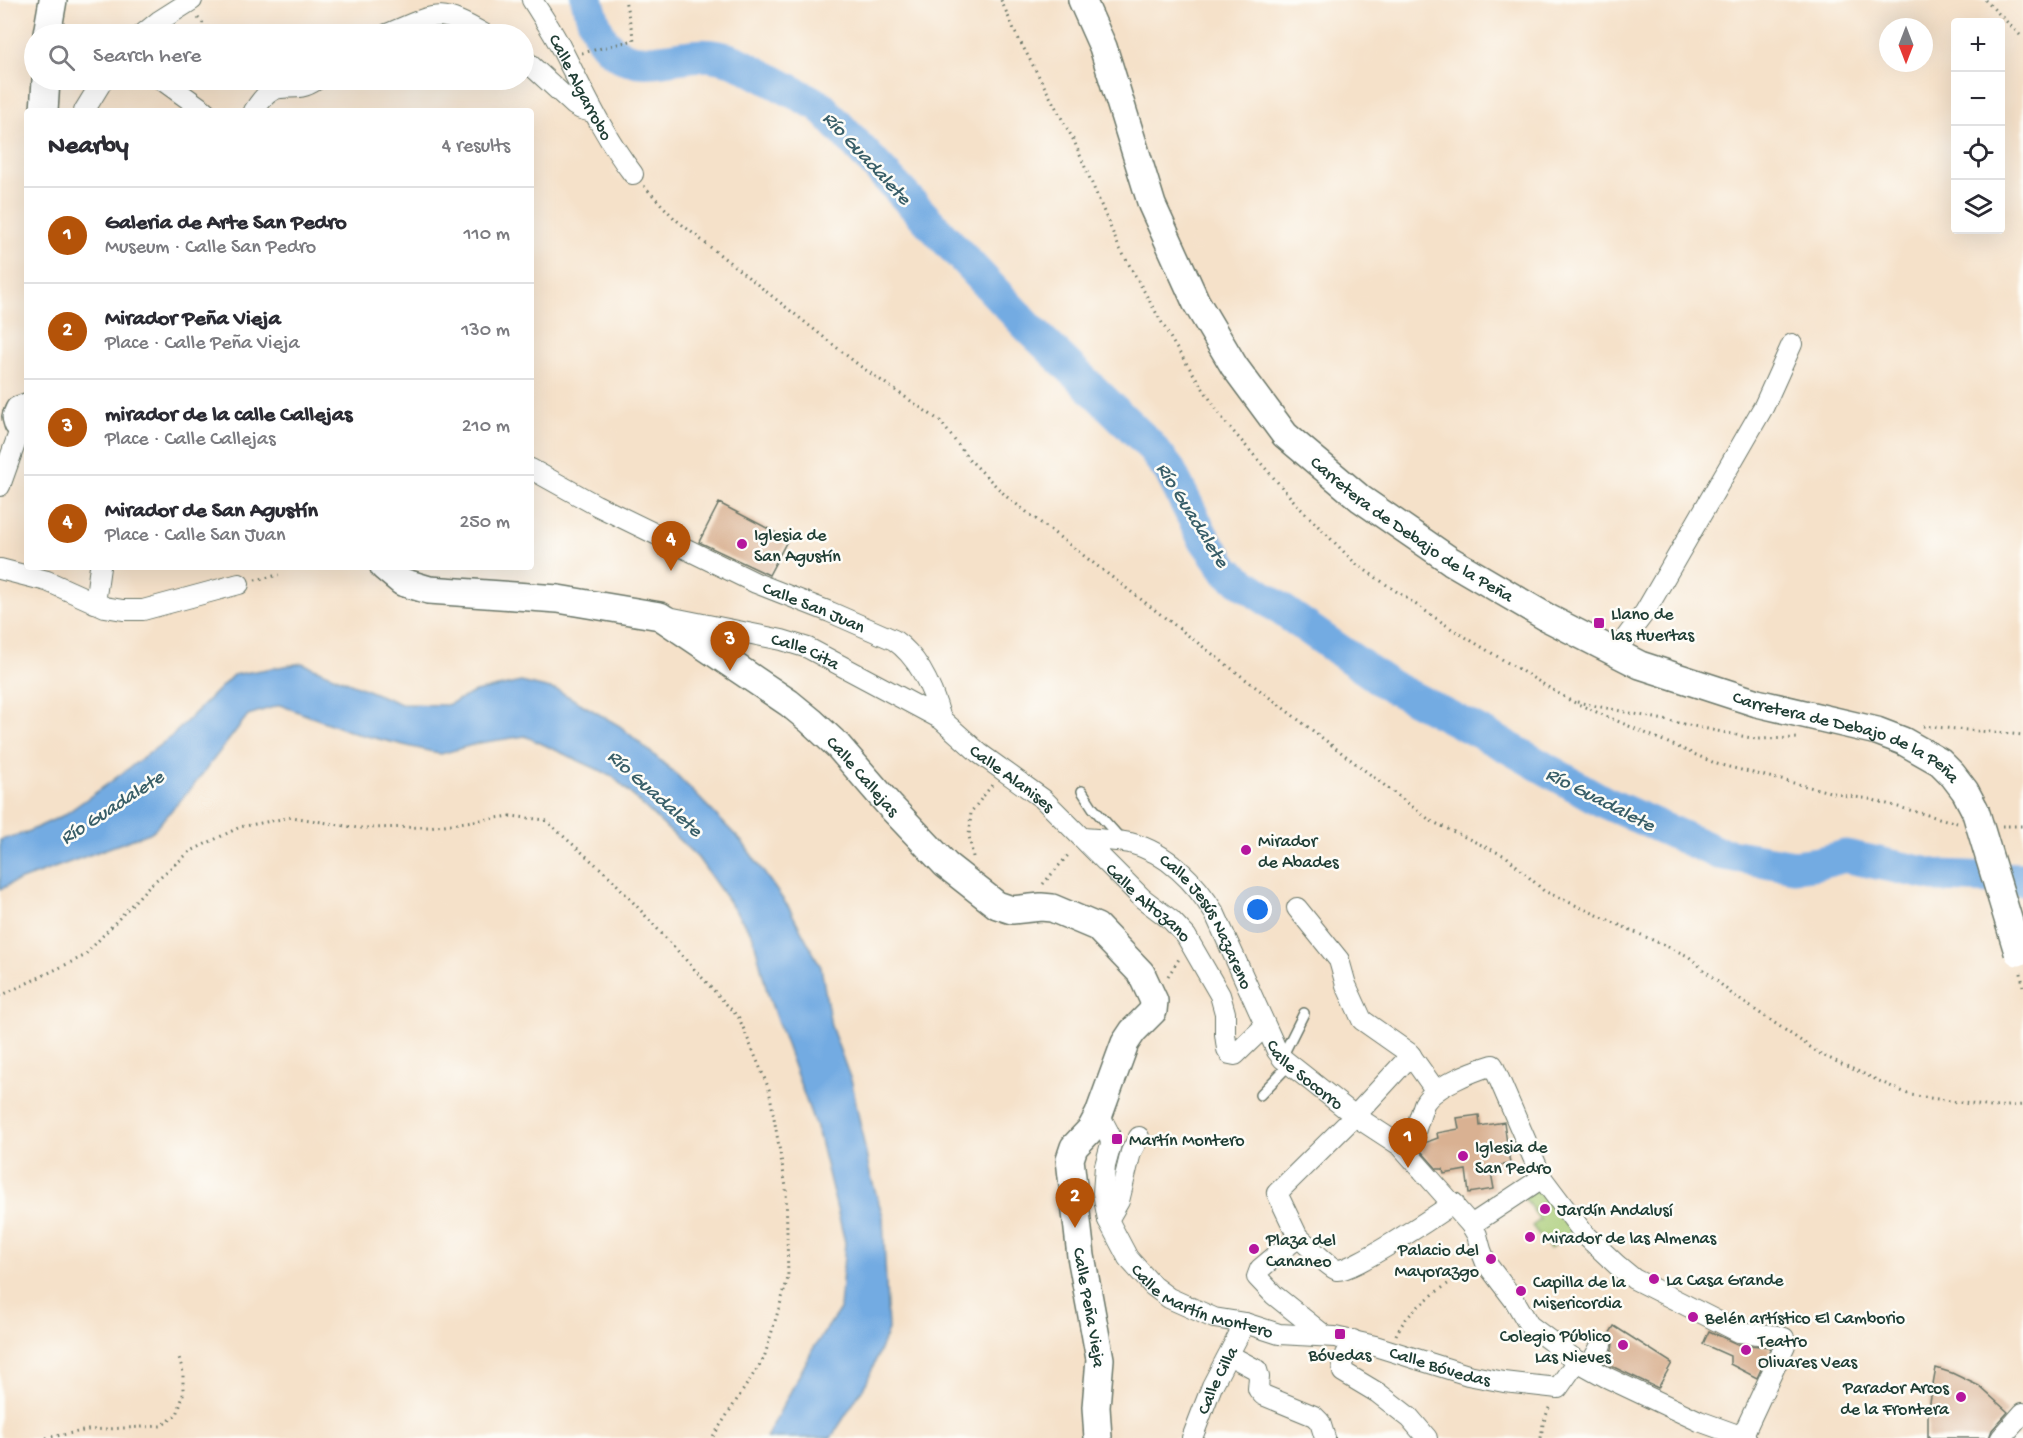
<!DOCTYPE html>
<html lang="en">
<head>
<meta charset="utf-8">
<style>
  :root { --surface:#fff; --page:#f7f7f7; --text:#2b2b33; --muted:#7c7c81; --line:#e1e1e2; --accent:#b45309 }
  body { margin:0; font-family:"Gochi Hand",sans-serif; background:var(--page); color:var(--text) }
  .controls { position:absolute; right:18px; top:18px; display:grid; overflow:hidden; border-radius:6px; box-shadow:0 6px 24px #0002 }
  .controls button { width:54px; height:54px; display:grid; place-items:center; padding:0; border:0; border-bottom:2px solid var(--line); background:var(--surface); color:var(--text); font:30px sans-serif }
  .compass { position:absolute; left:1879px; top:18px; width:54px; height:54px; border-radius:50%; background:var(--surface); box-shadow:0 6px 24px #0002; rotate:180deg }
  .you { position:absolute; left:1258px; top:910px; width:21px; height:21px; margin:-15px; border:4px solid #fff; border-radius:50%; background:#1a73e8; box-shadow:0 0 0 9px #1a73e833 }
  .badge { display:grid; place-items:center; width:39px; height:39px; border-radius:50%; background:var(--accent); color:#fff; font-size:20px; font-weight:700 }
  .pin { position:absolute; translate:-50% -50px; filter:drop-shadow(0 2px 3px #0008) }
  .pin::after { content:''; position:absolute; top:32px; width:21px; height:18px; background:inherit; clip-path:polygon(0 0,100% 0,50% 100%) }
  .list { margin:0; padding:0; list-style:none }
  h2 { display:flex; justify-content:space-between; align-items:center; height:78px; margin:0; padding:0 24px; font-size:26px }
  h2 small { font-size:20px; font-weight:400; color:var(--muted) }
  .list li { display:grid; grid-template-columns:39px 1fr auto; gap:18px; align-items:center; box-sizing:border-box; height:96px; padding:0 24px; border-top:2px solid var(--line) }
  .list b { display:block; font-size:22px; white-space:nowrap }
  .list p { margin:0; font-size:20px; white-space:nowrap; color:var(--muted) }
  .list em { font-size:20px; font-style:normal; color:var(--muted) }
  .icon { flex:none; width:33px; height:33px; fill:none; stroke:currentColor; stroke-width:2; stroke-linecap:round; stroke-linejoin:round }
  .map { position:relative; flex:none; width:2023px; height:1438px; overflow:hidden }
  .search { position:absolute; background:var(--surface); box-shadow:0 6px 24px #0002; left:24px; top:24px; width:510px; height:66px; display:flex; align-items:center; gap:15px; box-sizing:border-box; padding:0 21px; border-radius:33px; color:var(--muted); font-size:22px }
  .panel { position:absolute; background:var(--surface); box-shadow:0 6px 24px #0002; left:24px; top:108px; width:510px; height:462px; border-radius:6px }
  .map>svg:first-child { display:block }
  .green { fill:#a7cb75; stroke:#638454; stroke-width:1.5 }
  .water { fill:#73abe2; stroke:#49748b; stroke-width:1.5 }
  .lines { fill:none; stroke-linecap:round; stroke-linejoin:round }
  .river { stroke:#73abe2; stroke-width:33 }
  .building { fill:#d9b192 }
  .lane-casing { stroke:#6a7668; stroke-width:12 }
  .street-casing { stroke:#6a7668; stroke-width:22 }
  .secondary-casing { stroke:#6a7668; stroke-width:30 }
  .path { stroke:#6a7668; stroke-width:3; stroke-dasharray:1.5 4.5; stroke-linecap:butt }
  .lane { stroke:#fff; stroke-width:9 }
  .street { stroke:#fff; stroke-width:20 }
  .secondary { stroke:#fff; stroke-width:27 }
  .secondary-bridge-casing { stroke:#6a7668; stroke-width:30; stroke-linecap:butt }
  .secondary-bridge { stroke:#fff; stroke-width:27 }
  .poi-dot { fill:#b5179e; stroke:#fdfcf7; stroke-width:2 }
  .labels { text-anchor:middle; stroke-width:5; stroke-linejoin:round; paint-order:stroke }
  .street-label { font-size:18px; fill:#1f3d34; stroke:#fdfcf7 }
  .poi-label { font-size:18px; fill:#1f3d34; stroke:#fdfcf7; text-anchor:start }
  .water-label { font-size:20px; font-style:italic; fill:#385e68; stroke:#fdfcf7 }
</style>
</head>
<body>
<div class="map">
<svg width="2023" height="1438" viewBox="0 0 2023 1438">
  <rect width="100%" height="100%" fill="#fdfcf7"/>
  <filter id="ink" filterUnits="userSpaceOnUse"><feTurbulence type="fractalNoise" baseFrequency=".0167" numOctaves="2"/><feDisplacementMap in="SourceGraphic" scale="12" xChannelSelector="R" yChannelSelector="G"/><feConvolveMatrix kernelMatrix="1 2 1 2 8 2 1 2 1" color-interpolation-filters="sRGB"/></filter>
  <filter id="wash" filterUnits="userSpaceOnUse"><feTurbulence type="fractalNoise" baseFrequency=".008" numOctaves="4" result="noise"/><feDisplacementMap in="SourceGraphic" scale="24" xChannelSelector="R" yChannelSelector="G"/><feGaussianBlur stdDeviation="1.35" result="paint"/><feColorMatrix in="noise" values="0 0 0 0 0 0 0 0 0 0 0 0 0 0 0 0 0 1.4 0 .05"/><feComposite in="paint" operator="in"/></filter>
  <g filter="url(#wash)">
    <rect width="100%" height="100%" fill="#f5e1c9"/>
    <path class="green" d="M1540,1186L1574,1230L1550,1249L1532,1226L1540,1220L1524,1198Z"/>
    <path class="water" d="M302,663L401,704L447,705L475,692L521,682L559,691L620,726L676,774L743,843L789,908L821,967L831,1026L852,1083L870,1174L883,1216L888,1330L867,1382L831,1438H766L813,1349L840,1309L845,1242L819,1136L768,995L753,936L698,858L612,776L525,736L479,743L441,754L354,733L280,705L248,715L193,786L152,832L10,884L0,890V840L25,833L64,815L109,783L172,736L233,675Z"/>
    <g class="lines">
      <path class="river" d="M587,0C591,12 595,28 602,39C627,73 657,59 692,56C707,54 723,57 737,62L820,106L1029,328L1148,443L1170,471L1203,537L1228,572L1390,686L1504,745L1604,802L1718,853L1794,866L1819,863L1845,856L1939,876L2023,879"/>
    </g>
    <g id="blocks">
      <path class="building" d="M719,503L788,539L769,575L699,542Z
        M1479,1115L1480,1126L1504,1122L1510,1164L1490,1167L1494,1189L1469,1193L1466,1170L1444,1174L1443,1169H1437L1421,1151L1424,1143L1438,1138L1437,1133L1459,1129L1457,1118Z
        M1614,1326L1672,1363L1658,1388L1605,1363L1612,1350L1613,1344L1608,1336Z
        M1709,1331L1737,1344L1771,1347L1757,1378L1730,1364V1356L1703,1344Z
        M1936,1368L1952,1373L1979,1386L2008,1412L1992,1430L1989,1438H1928V1413Z"/>
    </g>
  </g>
  <g filter="url(#ink)">
    <use href="#blocks" fill-opacity="0" stroke="#6a7668" stroke-width="1.5"/>
    <g class="lines">
      <defs>
        <path id="lane" d="M1082,791L1093,808L1120,838
          M1282,1057L1304,1013
          M1260,1095L1290,1064"/>
        <g id="street">
          <path id="s1" d="M532,0C542,16 553,32 561,48C584,92 603,135 633,174"/>
          <path d="M143,34L159,21L192,0"/>
          <path d="M387,34C435,15 436,6 484,34"/>
          <path d="M524,59L574,105L581,109L592,112"/>
          <path d="M162,80L205,111"/>
          <path d="M84,111L103,80"/>
          <path d="M254,111C278,71 289,99 316,80"/>
          <path id="s2" d="M531,469L596,505L756,583L830,612L894,640C920,658 933,690 941,719"/>
          <path d="M0,486L21,427"/>
          <path d="M0,569L47,581L105,607L123,610H143L239,584"/>
          <path d="M95,603L100,567"/>
          <path id="s3" d="M668,617L782,640L808,648L941,719L979,753L1043,799L1142,898L1171,920L1186,936L1220,995L1225,1013V1034L1227,1049L1230,1054L1235,1055L1265,1026"/>
          <path d="M1615,652L1645,612L1764,406L1792,344"/>
          <path id="s4" d="M1083,838C1098,839 1115,840 1130,843C1167,852 1196,883 1215,914L1277,1051L1283,1059L1355,1116L1401,1146L1471,1225L1477,1235L1481,1250L1486,1263L1515,1301L1529,1325L1577,1361L1606,1377L1699,1421L1746,1438"/>
          <path d="M1297,908L1339,960L1346,985L1362,1020L1409,1053L1436,1091"/>
          <path id="s5" d="M1099,1114L1109,1133L1111,1144L1105,1166L1103,1193L1108,1220L1128,1258L1153,1286L1169,1298L1214,1318L1245,1323L1279,1334L1335,1337L1375,1346L1468,1375L1504,1382L1558,1388L1577,1361"/>
          <path d="M1408,1153L1424,1104C1434,1086 1473,1071 1493,1065L1542,1178L1585,1235L1617,1265L1634,1279L1739,1332L1778,1336L1784,1338L1785,1345L1742,1437"/>
          <path d="M1108,1220L1119,1201L1131,1152L1139,1137"/>
          <path d="M1471,1225L1542,1178"/>
          <path d="M1298,1237C1307,1244 1328,1267 1337,1270C1350,1273 1438,1214 1454,1203"/>
          <path d="M1324,1335L1274,1295L1257,1277L1260,1269L1298,1237L1277,1193L1355,1116L1411,1055"/>
          <path d="M1353,1340L1342,1363L1343,1372L1378,1393L1410,1418L1427,1438"/>
          <path d="M1229,1355L1257,1370L1259,1377L1258,1389L1263,1395L1314,1416L1320,1422L1325,1438"/>
          <path d="M1589,1367L1601,1345"/>
          <path id="s6" d="M1192,1438L1212,1386L1245,1323"/>
          <path d="M2001,1438L2023,1413"/>
        </g>
        <g id="secondary">
          <path id="s7" d="M1082,0L1103,47L1152,205L1196,302L1234,366L1285,435L1361,499L1451,561L1548,618L1640,665L1757,703L1877,731L1903,741L1940,762L1952,774L1965,791L1975,810"/>
          <path d="M47,34L53,0"/>
          <path d="M44,111L46,80"/>
          <path d="M27,407L19,410L16,417L18,424L27,429"/>
          <path id="s8" d="M384,567L402,582L429,590L558,599L660,616L789,703L811,721L838,746L890,806L946,865L997,905L1012,910L1041,907L1052,908L1097,927L1141,973L1154,1001L1153,1011L1133,1031L1125,1043L1099,1114L1091,1129L1074,1147L1070,1159L1081,1256L1100,1359L1096,1407L1098,1438"/>
        </g>
      </defs>
      <use href="#lane" class="lane-casing"/>
      <use href="#street" class="street-casing"/>
      <use href="#secondary" class="secondary-casing"/>
      <path class="path" d="M1001,0L1016,34L1074,141L1118,245L1175,346L1225,422L1300,508L1356,564L1452,629L1571,701L1717,764L1842,795L1869,799L1957,823
        M1985,0L2023,38
        M198,18L213,34
        M582,53L634,40L625,0
        M644,186L675,219L860,366L940,421L969,459L1007,497L1431,821L1507,857L1544,891L1688,956L1733,995L1822,1055L1910,1095L1991,1107L2023,1105
        M255,580L279,575
        M1577,702L1756,739L1801,738
        M1923,726L2023,735
        M2002,826H2023
        M973,857L969,836L971,812L992,785
        M1043,884L1070,853
        M2021,973L2023,986
        M1168,976L1179,959
        M0,996L84,956L149,886L191,851L240,827L292,817L358,828L429,827L511,816L545,820L610,877L739,1018L769,1089L786,1187L788,1278L764,1358L712,1438
        M1396,1335C1408,1308 1445,1286 1469,1270
        M46,1438L88,1430L161,1426L177,1415L183,1396V1372L178,1354
        M1541,1438L1543,1424L1550,1405"/>
      <use href="#lane" class="lane"/>
      <use href="#street" class="street"/>
      <use href="#secondary" class="secondary"/>
      <defs>
        <path id="secondary-bridge" d="M1975,810L2018,952"/>
      </defs>
      <use href="#secondary-bridge" class="secondary-bridge-casing"/>
      <use href="#secondary-bridge" class="secondary-bridge"/>
    </g>
  </g>
  <g class="poi-dot">
    <circle cx="742" cy="544" r="6"/>
    <rect x="1593" y="617" width="12" height="12" rx="3"/>
    <circle cx="1246" cy="850" r="6"/>
    <rect x="1111" y="1133" width="12" height="12" rx="3"/>
    <circle cx="1463" cy="1156" r="6"/>
    <circle cx="1545" cy="1209" r="6"/>
    <circle cx="1530" cy="1237" r="6"/>
    <circle cx="1254" cy="1249" r="6"/>
    <circle cx="1491" cy="1259" r="6"/>
    <circle cx="1654" cy="1279" r="6"/>
    <circle cx="1521" cy="1291" r="6"/>
    <circle cx="1693" cy="1317" r="6"/>
    <rect x="1334" y="1328" width="12" height="12" rx="3"/>
    <circle cx="1623" cy="1345" r="6"/>
    <circle cx="1746" cy="1350" r="6"/>
    <circle cx="1961" cy="1397" r="6"/>
  </g>
  <g class="labels">
    <g class="street-label">
      <text dy="6" stroke="none"><textPath href="#s1" startOffset="100">Calle Algarrobo</textPath></text>
      <text dy="6" stroke="none"><textPath href="#s7" startOffset="642">Carretera de Debajo de la Peña</textPath></text>
      <text dy="6" stroke="none"><textPath href="#s2" startOffset="315">Calle San Juan</textPath></text>
      <text dy="6" stroke="none"><textPath href="#s3" startOffset="142">Calle Cita</textPath></text>
      <text dy="6" stroke="none"><textPath href="#s7" startOffset="1128">Carretera de Debajo de la Peña</textPath></text>
      <text dy="6" stroke="none"><textPath href="#s8" startOffset="544">Calle Callejas</textPath></text>
      <text dy="6" stroke="none"><textPath href="#s3" startOffset="387">Calle Alanises</textPath></text>
      <text dy="6" stroke="none"><textPath href="#s3" startOffset="572">Calle Altozano</textPath></text>
      <text dy="6" stroke="none"><textPath href="#s4" startOffset="162">Calle Jesús Nazareno</textPath></text>
      <text dy="6" stroke="none"><textPath href="#s4" startOffset="348">Calle Socorro</textPath></text>
      <text dy="6" stroke="none"><textPath href="#s5" startOffset="242">Calle Martín Montero</textPath></text>
      <text dy="6" stroke="none"><textPath href="#s8" startOffset="1263">Calle Peña Vieja</textPath></text>
      <text dy="6" stroke="none"><textPath href="#s5" startOffset="492">Calle Bóvedas</textPath></text>
      <text dy="6" stroke="none"><textPath href="#s6" startOffset="63">Calle Cilla</textPath></text>
    </g>
    <g class="poi-label">
      <text x="754" y="540">Iglesia de<tspan x="754" dy="21">San Agustín</tspan></text>
      <text x="1611" y="619">Llano de<tspan x="1611" dy="21">las Huertas</tspan></text>
      <text x="1258" y="846">Mirador<tspan x="1258" dy="21">de Abades</tspan></text>
      <text x="1129" y="1145">Martín Montero</text>
      <text x="1475" y="1152">Iglesia de<tspan x="1475" dy="21">San Pedro</tspan></text>
      <text x="1557" y="1215">Jardín Andalusí</text>
      <text x="1542" y="1243">Mirador de las Almenas</text>
      <text x="1266" y="1245">Plaza del<tspan x="1266" dy="21">Cananeo</tspan></text>
      <text x="1479" y="1255" text-anchor="end">Palacio del<tspan x="1479" dy="21">Mayorazgo</tspan></text>
      <text x="1666" y="1285">La Casa Grande</text>
      <text x="1533" y="1287">Capilla de la<tspan x="1533" dy="21">Misericordia</tspan></text>
      <text x="1705" y="1323">Belén artístico El Camborio</text>
      <text x="1611" y="1341" text-anchor="end">Colegio Público<tspan x="1611" dy="21">Las Nieves</tspan></text>
      <text x="1758" y="1346">Teatro<tspan x="1758" dy="21">Olivares Veas</tspan></text>
      <text x="1340" y="1360" text-anchor="middle">Bóvedas</text>
      <text x="1949" y="1393" text-anchor="end">Parador Arcos<tspan x="1949" dy="21">de la Frontera</tspan></text>
    </g>
    <g class="water-label">
      <text transform="translate(868 157) rotate(47)" y="7">Río Guadalete</text>
      <text transform="translate(1194 514) rotate(58)" y="7">Río Guadalete</text>
      <text transform="translate(656 792) rotate(42)" y="7">Río Guadalete</text>
      <text transform="translate(1601 798) rotate(27)" y="7">Río Guadalete</text>
      <text transform="translate(111 806) rotate(-33)" y="7">Río Guadalete</text>
    </g>
  </g>
</svg>
<div class="controls">
<button>+</button>
<button>−</button>
<button><svg class="icon" aria-label="locate" viewBox="0 0 24 24"><circle cx="12" cy="12" r="6"/><path d="M12 2v4M12 18v4M2 12h4M18 12h4"/></svg></button>
<button><svg class="icon" aria-label="layers" viewBox="0 0 24 24"><path d="M12 4l9 5-9 5-9-5zM3 14l9 5 9-5"/></svg></button>
</div>
<svg class="compass" viewBox="-18 -18 36 36"><path d="M0-13l5 13h-10z" fill="#e53935"/><path d="M0 13l5-13h-10z" fill="#7c7c81"/></svg>
<div class="you"></div>
<div class="pin badge" style="left:1408px;top:1168px">1</div>
<div class="pin badge" style="left:1075px;top:1228px">2</div>
<div class="pin badge" style="left:730px;top:671px">3</div>
<div class="pin badge" style="left:671px;top:571px">4</div>
<div class="search"><svg class="icon" aria-label="search" viewBox="0 0 24 24"><circle cx="10" cy="10" r="6"/><path d="M15 15l6 6"/></svg>Search here</div>
<section class="panel">
<h2>Nearby<small>4 results</small></h2>
<ul class="list">
<li><span class="badge">1</span><div><b>Galeria de Arte San Pedro</b><p>Museum · Calle San Pedro</p></div><em>110 m</em></li>
<li><span class="badge">2</span><div><b>Mirador Peña Vieja</b><p>Place · Calle Peña Vieja</p></div><em>130 m</em></li>
<li><span class="badge">3</span><div><b>mirador de la calle Callejas</b><p>Place · Calle Callejas</p></div><em>210 m</em></li>
<li><span class="badge">4</span><div><b>Mirador de San Agustín</b><p>Place · Calle San Juan</p></div><em>250 m</em></li>
</ul>
</section>
</div>
</body>
</html>
